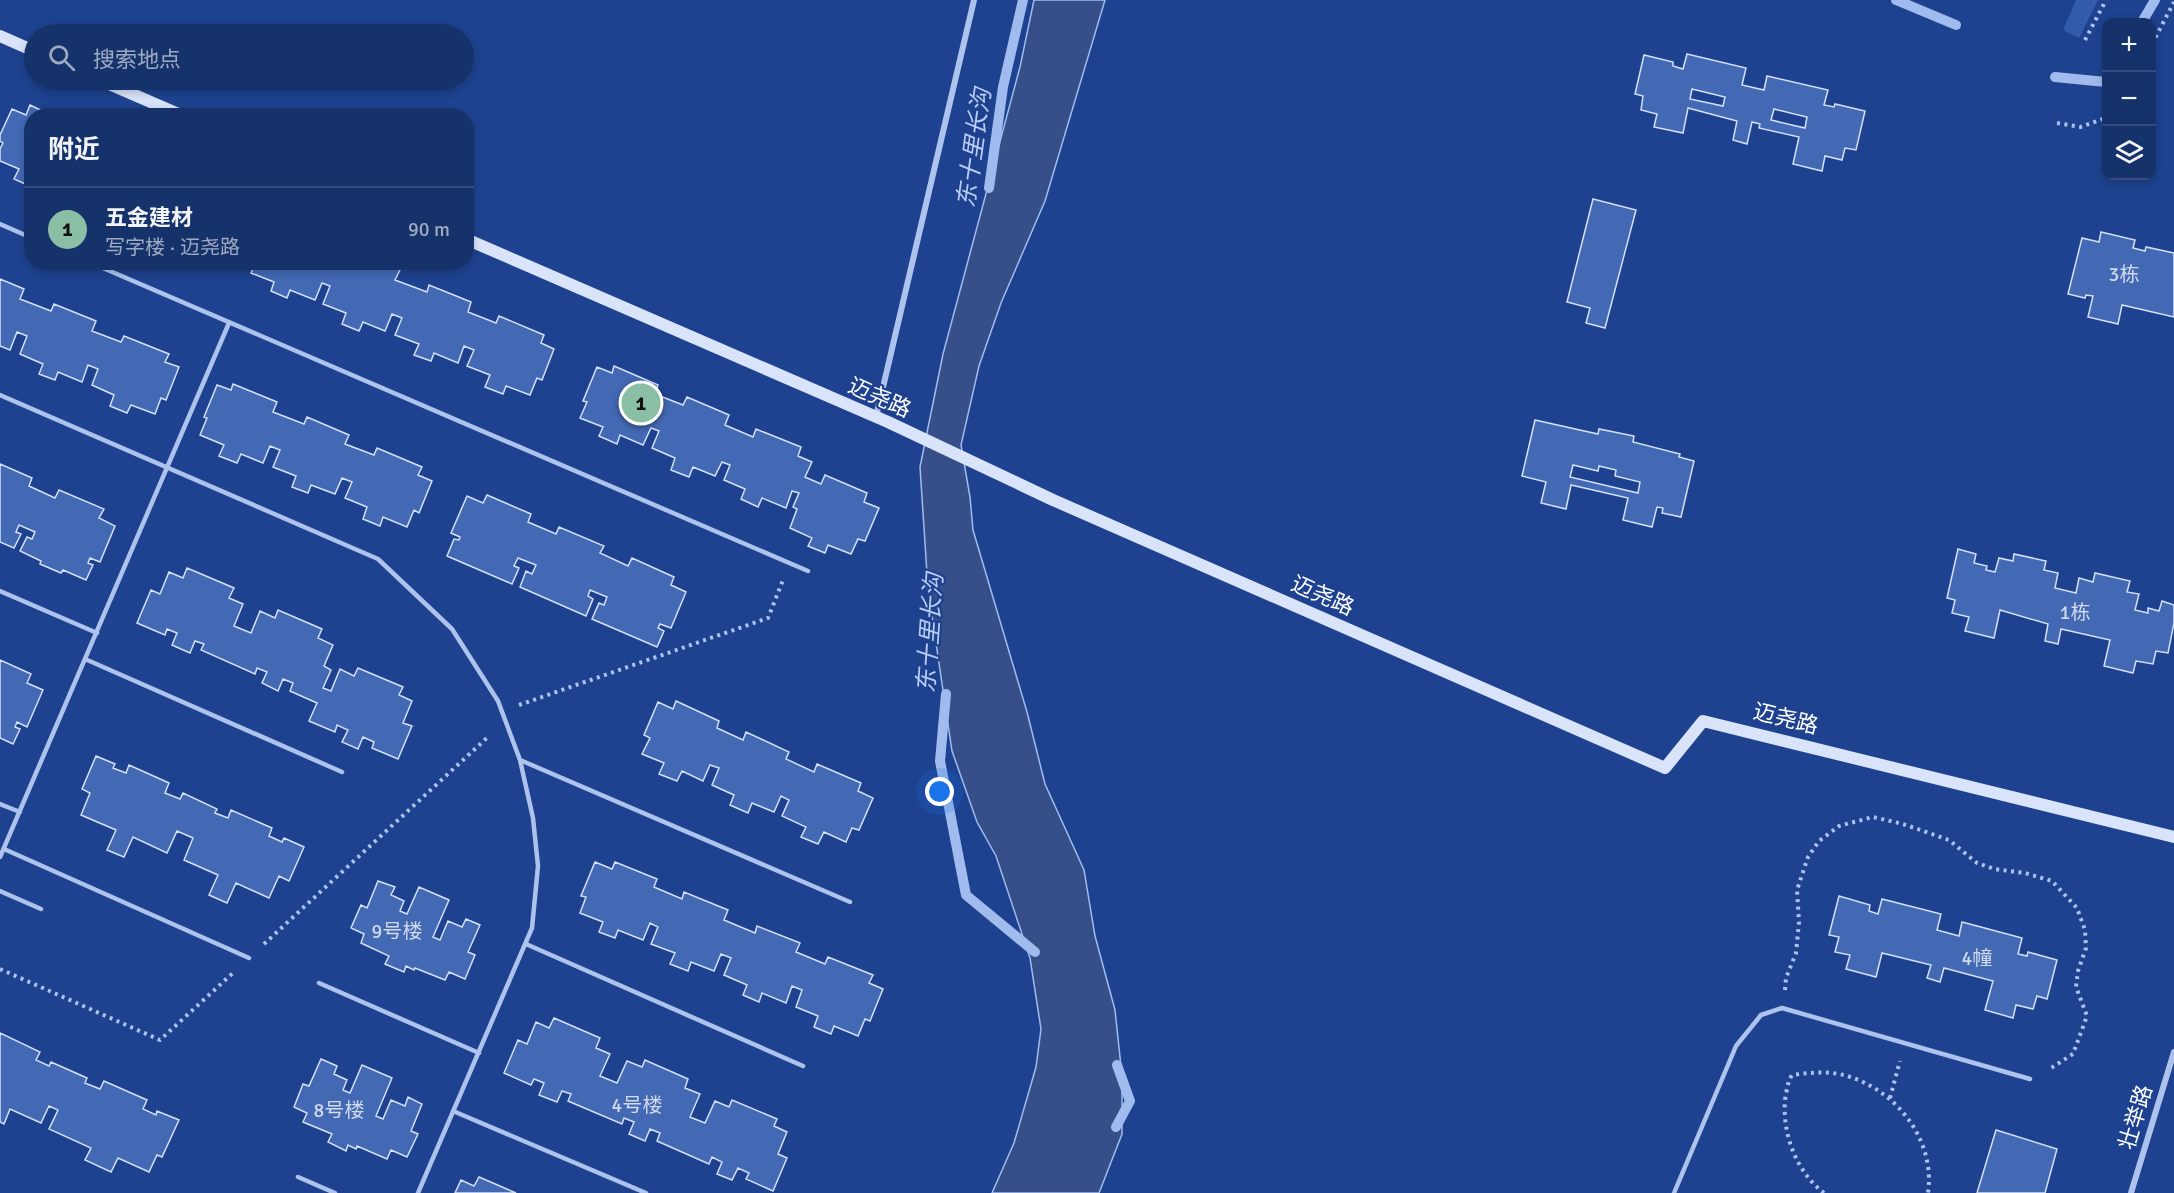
<!DOCTYPE html>
<html lang="zh">
<head>
<meta charset="utf-8">
<style>
  :root { --surface:#16326b; --page:#233e73; --text:#f1f3f6; --muted:#9eaac1; --line:#354d7e; --accent:#8abfa5 }
  body { margin:0; font-family:Signika,"Noto Sans SC",sans-serif; background:var(--page); color:var(--text) }
  .controls { position:absolute; right:18px; top:18px; display:grid; overflow:hidden; border-radius:12px; box-shadow:0 3px 9px #0003 }
  .controls button { width:54px; height:54px; display:grid; place-items:center; padding:0; border:0; border-bottom:2px solid var(--line); background:var(--surface); color:var(--text); font:30px sans-serif }
  .you { position:absolute; left:940px; top:792px; width:21px; height:21px; margin:-15px; border:4px solid #fff; border-radius:50%; background:#1a73e8; box-shadow:0 0 0 9px #1a73e833 }
  .badge { display:grid; place-items:center; width:39px; height:39px; border-radius:50%; background:var(--accent); color:#111; font-size:20px; font-weight:700 }
  .pin { position:absolute; translate:-50% -50%; border:3px solid #fff; box-shadow:0 2px 6px #0006 }
  .list { margin:0; padding:0; list-style:none }
  h2 { display:flex; justify-content:space-between; align-items:center; height:78px; margin:0; padding:0 24px; font-size:26px }
  h2 small { font-size:20px; font-weight:400; color:var(--muted) }
  .list li { display:grid; grid-template-columns:39px 1fr auto; gap:18px; align-items:center; box-sizing:border-box; height:84px; padding:0 24px; border-top:2px solid var(--line) }
  .list b { display:block; font-size:22px; white-space:nowrap }
  .list p { margin:0; font-size:20px; white-space:nowrap; color:var(--muted) }
  .list em { font-size:20px; font-style:normal; color:var(--muted) }
  .icon { flex:none; width:33px; height:33px; fill:none; stroke:currentColor; stroke-width:2; stroke-linecap:round; stroke-linejoin:round }
  .map { position:relative; flex:none; width:2174px; height:1193px; overflow:hidden }
  .search { position:absolute; background:var(--surface); box-shadow:0 3px 9px #0003; left:24px; top:24px; width:450px; height:66px; display:flex; align-items:center; gap:15px; box-sizing:border-box; padding:0 21px; border-radius:33px; color:var(--muted); font-size:22px }
  .panel { position:absolute; background:var(--surface); box-shadow:0 3px 9px #0003; left:24px; top:108px; width:450px; height:162px; border-radius:24px }
  .map>svg:first-child { display:block }
  .green { fill:#325bac }
  .water { fill:#364f88; stroke:#a0bcef; stroke-width:1.5 }
  .lines { fill:none; stroke-linecap:round; stroke-linejoin:round }
  .stream { stroke:#a0bcef; stroke-width:10 }
  .building { fill:#4369b4; stroke:#d3e0f9; stroke-width:1.5; fill-rule:evenodd }
  .path { stroke:#adc3ed; stroke-width:4; stroke-dasharray:3 4.5; stroke-linecap:butt }
  .lane { stroke:#adc3ed; stroke-width:4.5 }
  .street { stroke:#adc3ed; stroke-width:6 }
  .secondary { stroke:#d9e4fa; stroke-width:12 }
  .labels { text-anchor:middle; stroke-width:4.5; stroke-linejoin:round; paint-order:stroke }
  .number-label { font-size:20px; fill:#d0daec }
  .street-label { font-size:22px; fill:#fff; stroke:#1e428f }
  .water-label { font-size:24px; font-style:italic; fill:#b9cdf4; stroke:#1e428f }
</style>
</head>
<body>
<div class="map">
<svg width="2174" height="1193" viewBox="0 0 2174 1193">
  <rect width="100%" height="100%" fill="#1e428f"/>
  <path class="green" d="M2076,0H2098L2079,38L2063,30Z"/>
  <path class="water" d="M1034,0H1105L1045,201L1001,303L979,366L961,445L970,497L973,530L1027,712L1045,784L1084,870L1095,936L1115,1010L1122,1076V1134L1099,1193H992L1014,1143L1036,1067L1041,1029L1030,958L996,856L977,822L952,751L928,589L920,467L943,354L1020,67Z"/>
  <g class="lines">
    <path class="stream" d="M1896,0L1956,25
      M2142,22L2155,0
      M2055,77L2106,82
      M989,188L1003,87L1023,0
      M946,694L940,761L966,895L1035,952
      M1116,1127L1130,1101L1117,1065"/>
  </g>
  <path class="building" d="M1687,54L1746,68L1742,85L1764,90L1767,76L1828,90L1824,105L1834,107L1835,104L1865,111L1856,150L1845,148L1842,160L1825,156L1822,171L1793,164L1799,137L1759,128L1760,124L1752,122L1747,144L1733,140L1737,121L1688,108L1683,133L1654,127L1657,114L1641,110L1643,96L1635,94L1644,55L1673,62V66L1683,69ZM1692,89L1725,97L1723,106L1690,99ZM1774,109L1807,117L1805,128L1771,120Z
    M30,105L53,116H32V187L14,179L19,169L0,161V149L3,143L0,141V135L12,109L26,115Z
    M1593,199L1636,210L1605,328L1586,323L1590,308L1567,302Z
    M2101,232L2135,240L2133,248L2145,251L2146,247L2174,253V317L2122,305L2118,324L2088,317L2093,296L2086,295L2085,298L2068,294L2082,238L2099,242Z
    M256,262H381L400,270L395,280L427,292L429,285L471,302L468,312L496,323L499,316L544,335L541,343L554,349L542,380L537,378L530,395L506,386L503,394L485,387L490,375L467,366L474,350L464,346L458,363L434,353L431,361L414,355L419,344L395,335L402,318L392,314L385,331L363,322L359,331L342,324L346,313L323,304L330,286L322,283L315,300L290,290L287,298L271,291L274,282L251,273Z
    M0,279L24,289L20,299L51,311L54,304L96,321L92,331L121,342L124,336L169,354L165,362L179,367L166,400L161,398L155,414L131,405L127,413L110,406L114,395L92,385L98,369L88,365L82,382L58,372L55,380L39,374L43,364L20,354L27,336L17,332L10,350L0,346Z
    M614,366L658,385L655,394L683,405L687,397L729,415L725,425L753,437L756,429L801,447L798,456L812,462L805,477L821,484L825,475L867,493L864,502L879,508L865,541L858,539L851,554L828,545L825,553L808,546L812,538L790,528L797,509L793,507L799,493L792,491L786,508L762,498L758,507L741,499L745,489L724,480L730,465L722,462L715,476L693,467L689,477L671,470L675,458L652,448L659,431L651,428L643,445L620,435L617,444L599,436L603,427L580,418L587,402L583,401L597,367L612,373Z
    M233,384L277,402L273,412L304,424L307,417L349,435L345,444L374,455L377,448L422,467L418,475L432,481L419,513L414,510L407,527L383,517L380,526L363,519L367,507L345,498L352,482L342,478L335,494L311,485L308,493L292,487L296,476L273,467L280,450L270,446L263,463L241,454L237,463L219,456L224,445L200,435L207,418L204,417L217,385L231,390Z
    M1535,420L1598,434L1599,429L1634,436L1633,442L1680,454L1679,457L1694,461L1681,517L1662,513L1663,508L1657,507L1652,527L1623,520L1628,498L1571,485L1566,509L1541,503L1546,482L1522,476ZM1573,465L1598,471L1599,466L1616,470L1615,476L1640,482L1638,493L1570,477Z
    M0,464L32,478L29,486L55,498L59,490L104,509L99,518L115,526L100,562L90,558L88,563L93,565L86,580L63,570L61,573L40,564L41,561L20,551L27,537L32,539L35,532L19,525L16,532L21,534L14,548L0,542Z
    M487,495L531,514L528,522L556,534L559,527L604,546L600,553L628,566L632,558L674,577L671,585L686,592L671,628L660,624L658,628L664,631L657,647L592,619L599,603L604,605L607,597L590,590L588,596L593,599L586,616L520,587L526,571L532,574L536,565L518,558L514,566L519,568L512,584L447,556L454,539L459,540L460,537L451,533L467,496L483,503Z
    M1958,549L1976,554L1974,563L1987,566L1986,570L1995,572L1999,558L2013,561L2014,554L2046,561L2044,570L2058,573L2055,588L2076,593L2079,578L2093,582L2095,573L2130,581L2127,592L2139,594L2135,610L2148,613V608L2159,611L2162,601L2174,605V623L2168,653L2156,651L2153,664L2136,661L2133,673L2104,666L2110,640L2061,629L2058,644L2045,641L2048,624L2000,610L1994,638L1965,631L1969,617L1952,613L1955,600L1947,598Z
    M187,568L234,588L229,598L243,604L234,626L251,633L260,611L275,618L278,610L322,629L318,638L333,645L324,666L331,670L323,688L331,691L340,669L354,676L358,668L403,687L399,695L412,701L403,723L412,726L398,759L372,748L374,742L363,737L358,749L342,742L348,730L337,725L335,732L309,721L317,703L290,691L293,683L283,679L278,691L262,683L267,672L257,668L255,674L201,650L204,644L195,641L190,653L172,645L177,633L167,629L165,635L137,623L151,590L160,594L169,572L183,578Z
    M0,660L31,674L27,683L43,690L27,727L17,722L15,727L20,729L13,744L0,738Z
    M676,701L719,721L717,728L743,740L746,732L789,752L786,759L814,772L817,764L861,783L858,791L873,798L859,830L852,828L846,842L824,832L818,844L801,837L806,827L782,816L789,800L781,796L774,812L752,803L748,813L730,805L734,795L712,785L719,768L710,765L703,781L682,771L677,781L659,774L664,763L642,754L650,738L644,735L658,702L673,709Z
    M96,756L115,764L113,768L126,773L129,765L169,783L165,793L180,799L183,793L217,809L215,813L228,818L231,810L272,828L269,836L282,842L284,838L304,847L289,881L279,876L269,898L236,883L227,903L209,895L218,875L184,860L193,838L177,831L167,853L133,837L124,857L107,850L116,830L81,815L90,793L82,789Z
    M595,862L612,869L615,862L657,879L654,887L682,899L684,892L728,910L724,920L755,933L757,926L800,943L796,952L825,964L828,957L873,975L869,983L883,989L870,1021L865,1019L858,1036L834,1026L831,1034L814,1027L818,1016L796,1007L802,990L792,986L786,1003L762,993L759,1002L743,995L747,985L724,975L731,958L721,954L714,971L691,962L688,971L670,964L675,953L651,944L658,927L650,923L643,940L618,930L615,938L599,932L603,922L580,913L586,897L581,896Z
    M378,881L395,887L391,895L404,901L400,911L407,914L419,887L449,900L433,937L440,940L448,921L462,927L466,919L480,925L468,952L475,955L465,979L449,972L445,980L415,968L414,970L406,966L404,972L385,964L389,956L361,943L364,934L351,928L361,905L367,908Z
    M1839,896L1870,905L1869,911L1878,914L1882,899L1941,914L1937,930L1959,936L1962,922L2022,938L2018,954L2027,956L2028,952L2057,960L2047,999L2037,996L2033,1009L2016,1005L2013,1018L1985,1010L1993,981L1944,968L1940,982L1927,978L1931,965L1882,953L1876,977L1846,969L1850,955L1835,952L1839,937L1829,935Z
    M554,1018L600,1038L596,1048L610,1054L600,1076L617,1083L627,1061L642,1067L645,1060L688,1079L685,1088L700,1094L690,1117L705,1123L715,1101L729,1107L732,1100L777,1119L774,1126L787,1132L778,1154L787,1158L773,1191L746,1179L749,1173L738,1168L732,1180L717,1174L722,1162L712,1157L709,1164L657,1141L660,1133L650,1129L645,1141L629,1134L634,1122L624,1118L622,1124L568,1101L571,1094L562,1091L557,1102L539,1095L544,1083L534,1079L531,1085L504,1073L518,1040L527,1044L536,1022L549,1028Z
    M0,1033L40,1052L36,1060L49,1066L51,1062L87,1078L85,1083L100,1089L104,1081L147,1100L143,1109L156,1115L157,1111L179,1120L162,1157L157,1155L149,1172L118,1158L111,1172L85,1160L91,1148L49,1129L58,1110L49,1106L41,1123L10,1109L4,1124L0,1122Z
    M321,1059L337,1066L334,1074L347,1080L343,1090L350,1093L362,1065L392,1078L376,1116L383,1119L391,1100L405,1106L408,1097L422,1104L411,1131L418,1134L407,1157L391,1150L387,1159L357,1146L356,1149L348,1145L346,1151L328,1142L332,1134L303,1122L307,1113L294,1107L303,1084L309,1086Z
    M1996,1130L2057,1149L2045,1193H1977Z
    M479,1177L516,1193H455L461,1180L474,1186Z"/>
  <g class="lines">
    <path class="path" d="M2085,40L2106,0
      M2152,44L2174,2
      M2057,123L2080,127L2106,118
      M519,705L768,618L783,580
      M264,944L489,736
      M0,969L160,1040L234,972
      M1785,990L1786,978L1796,953L1799,922L1797,890L1808,857L1819,841L1839,826L1873,817L1903,824L1949,840L1977,863L1994,869L2025,873L2052,881L2077,908L2085,930L2086,948L2078,971L2076,987L2087,1016L2073,1054L2048,1070
      M1890,1098L1900,1061
      M1824,1193C1795,1171 1780,1129 1786,1093C1788,1086 1788,1081 1792,1075C1808,1073 1823,1071 1839,1074C1892,1085 1936,1137 1928,1193"/>
    <path class="lane" d="M0,224L32,238
      M89,262L808,571
      M0,395L378,559L452,629L498,701L520,760L533,818L538,866L532,928L418,1193
      M0,591L97,633
      M85,659L342,772
      M520,760L850,902
      M0,804L20,812
      M4,849L249,958
      M0,857L229,323
      M0,891L41,909
      M526,944L803,1066
      M319,983L479,1053
      M453,1111L646,1193
      M298,1177L335,1193
      M1674,1193L1736,1046L1761,1015L1782,1008L2030,1079"/>
    <path class="street" d="M876,417L974,0
      M2131,1193L2174,1052"/>
    <path class="secondary" d="M0,36L34,51
      M100,80L183,116
      M466,239L888,422L1053,500L1665,768L1703,721L2174,837"/>
  </g>
  <g class="labels">
    <g class="number-label">
      <text x="2124" y="281">3栋</text>
      <text x="2075" y="619">1栋</text>
      <text x="397" y="938">9号楼</text>
      <text x="1977" y="965">4幢</text>
      <text x="637" y="1112">4号楼</text>
      <text x="339" y="1117">8号楼</text>
    </g>
    <g class="street-label">
      <text transform="translate(880 397) rotate(24)" y="8">迈尧路</text>
      <text transform="translate(1323 595) rotate(24)" y="8">迈尧路</text>
      <text transform="translate(1786 718) rotate(14)" y="8">迈尧路</text>
      <text transform="translate(2135 1117) rotate(-73)" y="8">壮举路</text>
    </g>
    <g class="water-label">
      <text transform="translate(974 148) rotate(-82)" y="8">东十里长沟</text>
      <text transform="translate(930 633) rotate(-86)" y="8">东十里长沟</text>
    </g>
  </g>
</svg>
<div class="controls">
<button>+</button>
<button>−</button>
<button><svg class="icon" aria-label="layers" viewBox="0 0 24 24"><path d="M12 4l9 5-9 5-9-5zM3 14l9 5 9-5"/></svg></button>
</div>
<div class="you"></div>
<div class="pin badge" style="left:641px;top:403px">1</div>
<div class="search"><svg class="icon" aria-label="search" viewBox="0 0 24 24"><circle cx="10" cy="10" r="6"/><path d="M15 15l6 6"/></svg>搜索地点</div>
<section class="panel">
<h2>附近<small></small></h2>
<ul class="list">
<li><span class="badge">1</span><div><b>五金建材</b><p>写字楼 · 迈尧路</p></div><em>90 m</em></li>
</ul>
</section>
</div>
</body>
</html>
